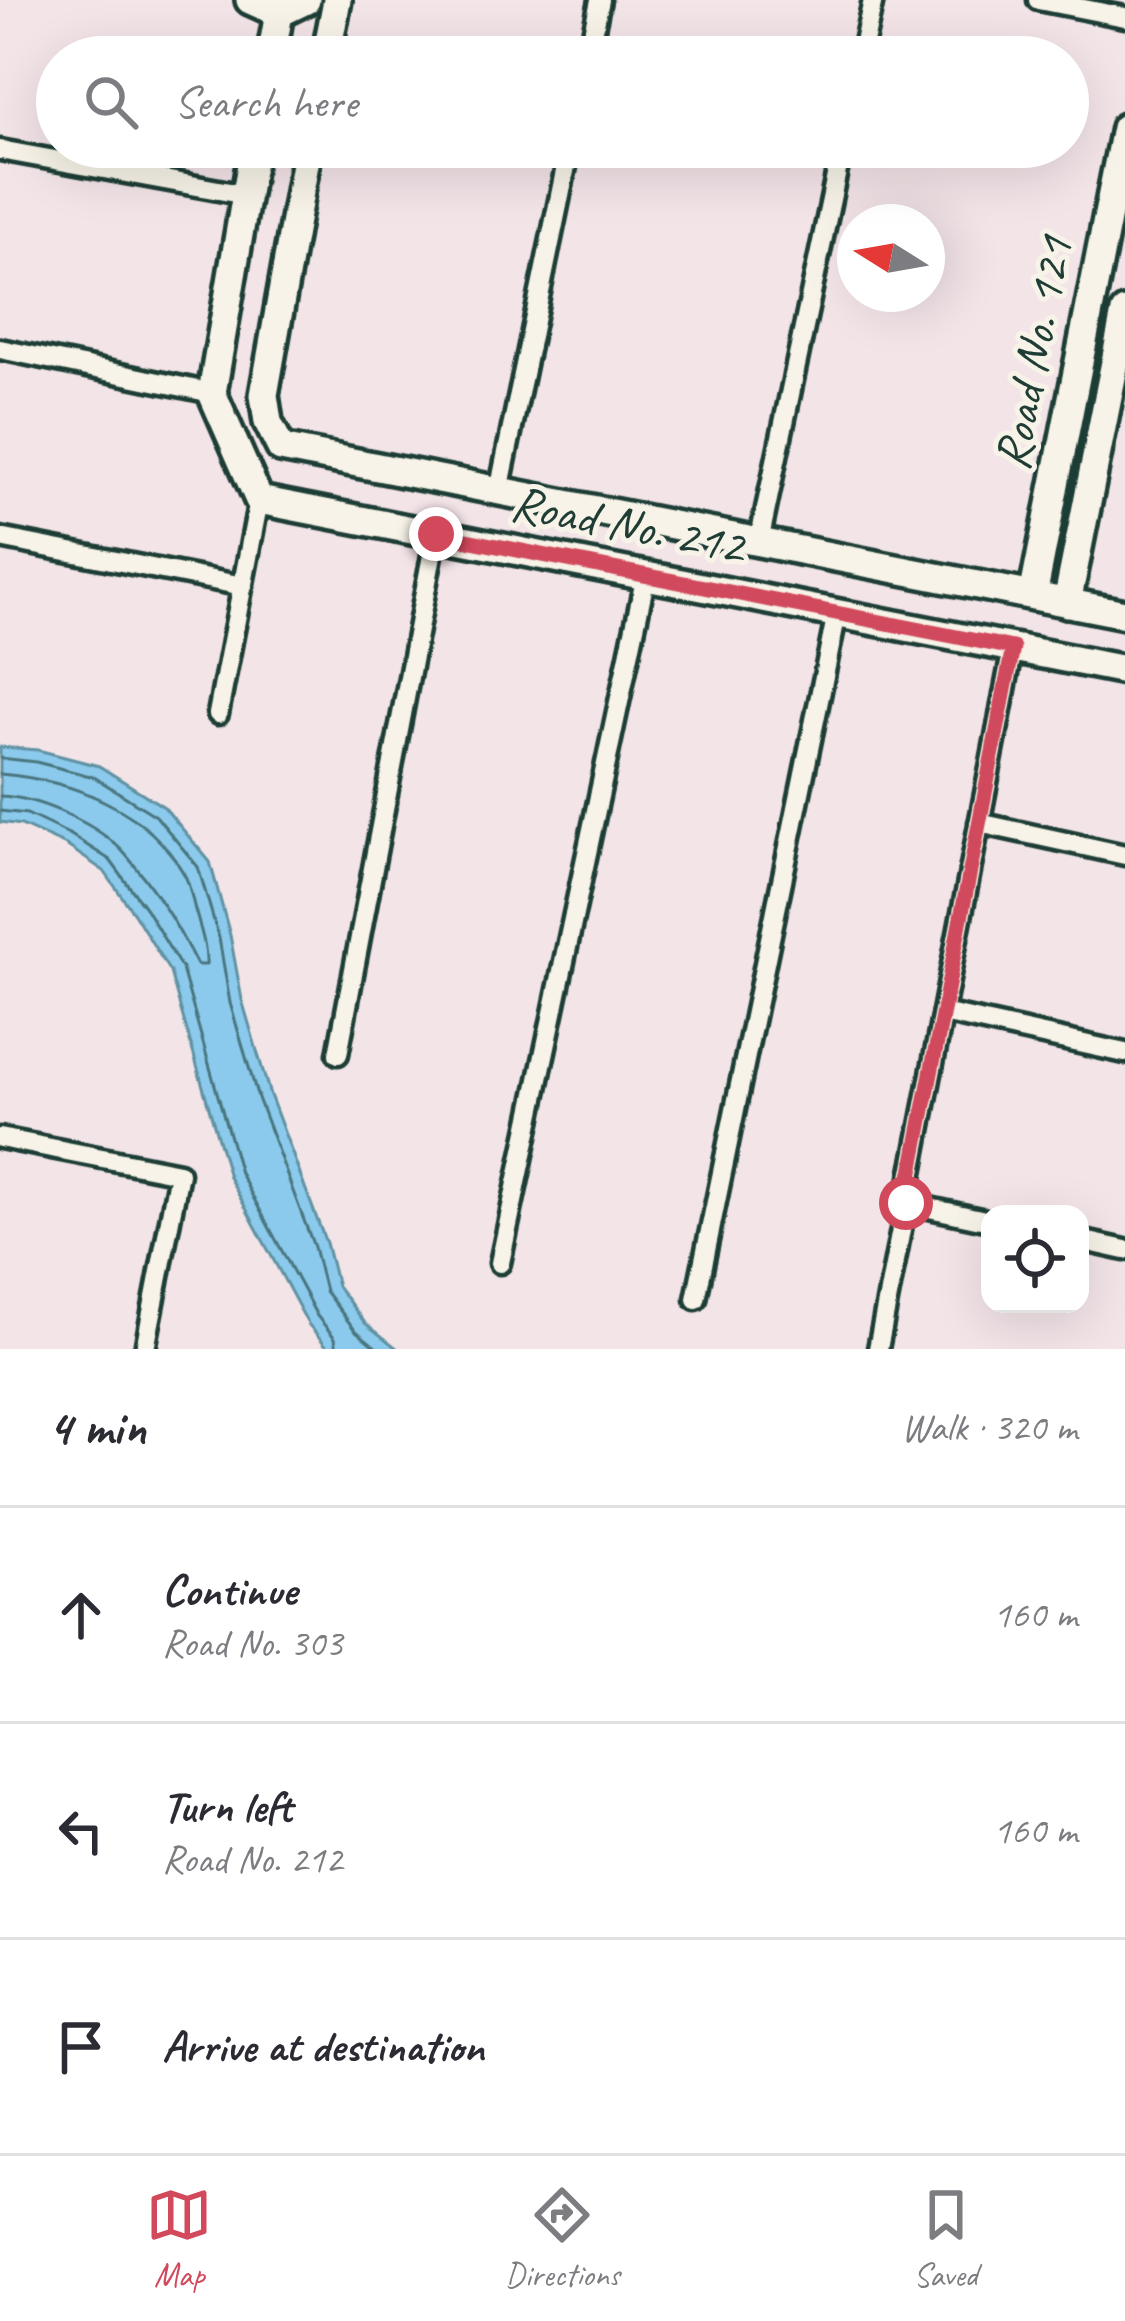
<!DOCTYPE html>
<html lang="en">
<head>
<meta charset="utf-8">
<style>
  :root { --surface:#fff; --page:#f2f2f3; --text:#2b2b33; --muted:#7c7c81; --line:#e1e1e2; --accent:#d1495b }
  body { margin:0; font-family:Caveat,sans-serif; background:var(--page); color:var(--text) }
  .controls { position:absolute; right:36px; bottom:36px; display:grid; overflow:hidden; border-radius:24px; box-shadow:0 12px 48px #0002 }
  .controls button { width:108px; height:108px; display:grid; place-items:center; padding:0; border:0; border-bottom:3px solid var(--line); background:var(--surface); color:var(--text); font:60px sans-serif }
  .compass { position:absolute; left:837px; top:204px; width:108px; height:108px; border-radius:50%; background:var(--surface); box-shadow:0 12px 48px #0002; rotate:281deg }
  .stop { position:absolute; width:36px; height:36px; margin:-27px; border:9px solid #d1495b; border-radius:50%; background:#fff }
  .stop.end { background:#d1495b; border-color:#fff; box-shadow:0 3px 12px #0008 }
  .list { margin:0; padding:0; list-style:none }
  h2 { display:flex; justify-content:space-between; align-items:center; height:156px; margin:0; padding:0 48px; font-size:51px }
  h2 small { font-size:39px; font-weight:400; color:var(--muted) }
  .list li { display:grid; grid-template-columns:78px 1fr auto; gap:36px; align-items:center; box-sizing:border-box; height:216px; padding:0 48px; border-top:3px solid var(--line) }
  .list b { display:block; font-size:45px; white-space:nowrap }
  .list p { margin:0; font-size:39px; white-space:nowrap; color:var(--muted) }
  .list em { font-size:39px; font-style:normal; color:var(--muted) }
  .icon { flex:none; width:66px; height:66px; fill:none; stroke:currentColor; stroke-width:2; stroke-linecap:round; stroke-linejoin:round }
  .map { position:relative; flex:none; width:1125px; height:1349px; overflow:hidden }
  .search { position:absolute; background:var(--surface); box-shadow:0 12px 48px #0002; left:36px; right:36px; top:36px; height:132px; display:flex; align-items:center; gap:30px; box-sizing:border-box; padding:0 42px; border-radius:66px; color:var(--muted); font-size:45px }
  .sheet { height:804px; background:var(--surface) }
  nav { display:flex; justify-content:space-around; align-items:center; box-sizing:border-box; height:168px; border-top:3px solid var(--line); background:var(--surface); font-size:33px; color:var(--muted) }
  nav a { display:grid; justify-items:center; gap:6px }
  nav .on { color:var(--accent) }
  .map>svg:first-child { display:block }
  .water { fill:#8bcaec; stroke:#6092a2; stroke-width:3 }
  .lines { fill:none; stroke-linecap:round; stroke-linejoin:round }
  .shore { stroke:#4a757e; stroke-width:3 }
  .street-casing { stroke:#1f3d34; stroke-width:27 }
  .secondary-casing { stroke:#1f3d34; stroke-width:36 }
  .street { stroke:#f7f3e8; stroke-width:18 }
  .secondary { stroke:#f7f3e8; stroke-width:27 }
  .route { stroke:#d1495b; stroke-width:15 }
  .labels { text-anchor:middle; stroke-width:10; stroke-linejoin:round; paint-order:stroke }
  .street-label { font-size:51px; fill:#1f3d34; stroke:#f7f3e8 }
</style>
</head>
<body>
<div class="map">
<svg width="1125" height="1349" viewBox="0 0 1125 1349">
  <rect width="100%" height="100%" fill="#f3e4e8"/>
  <filter id="ink" filterUnits="userSpaceOnUse"><feTurbulence type="fractalNoise" baseFrequency=".00833" numOctaves="2"/><feDisplacementMap in="SourceGraphic" scale="24" xChannelSelector="R" yChannelSelector="G"/><feConvolveMatrix kernelMatrix="1 2 1 2 8 2 1 2 1" color-interpolation-filters="sRGB"/></filter>
  <g filter="url(#ink)">
    <path class="water" d="M0,747L38,750L99,766L164,807L210,862L230,935L242,1000L270,1095L326,1243L337,1286L365,1323L398,1349H329L308,1324L229,1177L170,972L135,915L104,871L66,845L21,825L0,822Z"/>
    <g class="lines">
      <path class="shore" d="M0,758L36,762L94,777L156,816L198,867L219,938L230,1003L258,1098L314,1247L325,1291L355,1330L378,1349
        M0,774C71,780 147,808 184,874C190,884 192,899 195,910C200,928 207,947 206,965H197C178,927 153,886 125,854C100,825 38,797 0,796
        M0,811L27,814L71,835L110,860L146,909L182,969L240,1173L317,1316L335,1338L337,1349"/>
      <defs>
        <path id="street" d="M1038,0L1125,17
          M588,57L600,0
          M861,57L873,0
          M0,150L246,195
          M0,349L212,393
          M499,491L570,147
          M0,538L243,586
          M759,542L842,147
          M218,714L259,500
          M979,823L1125,855
          M943,1013L1125,1053
          M338,1054L436,534
          M0,1138L179,1173L145,1349
          M906,1203L990,1221
          M1080,1240L1125,1250
          M500,1263L646,575
          M696,1299L837,613
          M878,1349L1013,648"/>
        <path id="secondary" d="M250,0L279,13L306,0
          M271,57L279,13
          M326,57L337,0
          M254,147L212,393L259,500
          M281,448L1125,614
          M281,448L268,422L264,395L308,147
          M259,500L1125,670
          M1033,596L1125,128
          M1067,603L1125,312"/>
      </defs>
      <use href="#street" class="street-casing"/>
      <use href="#secondary" class="secondary-casing"/>
      <use href="#street" class="street"/>
      <use href="#secondary" class="secondary"/>
    </g>
  </g>
  <g class="lines" filter="url(#ink)">
    <path class="route" d="M436,534L1013,648L906,1203"/>
  </g>
  <g class="labels">
    <g class="street-label">
      <text transform="translate(1032 353) rotate(-79)" y="18">Road No. 121</text>
      <text transform="translate(628 523) rotate(11)" y="18">Road No. 212</text>
    </g>
  </g>
</svg>
<div class="controls">
<button><svg class="icon" aria-label="locate" viewBox="0 0 24 24"><circle cx="12" cy="12" r="6"/><path d="M12 2v4M12 18v4M2 12h4M18 12h4"/></svg></button>
</div>
<svg class="compass" viewBox="-18 -18 36 36"><path d="M0-13l5 13h-10z" fill="#e53935"/><path d="M0 13l5-13h-10z" fill="#7c7c81"/></svg>
<div class="stop" style="left:906px;top:1203px"></div>
<div class="stop end" style="left:436px;top:534px"></div>
<div class="search"><svg class="icon" aria-label="search" viewBox="0 0 24 24"><circle cx="10" cy="10" r="6"/><path d="M15 15l6 6"/></svg>Search here</div>
</div>
<section class="sheet">
<h2>4 min<small>Walk · 320 m</small></h2>
<ul class="list">
<li><svg class="icon" aria-label="ahead" viewBox="0 0 24 24"><path d="M12 20V5M6 11l6-6 6 6"/></svg><div><b>Continue</b><p>Road No. 303</p></div><em>160 m</em></li>
<li><svg class="icon" aria-label="left" viewBox="0 0 24 24"><path d="M17 20v-9H6M10 6l-5 5 5 5"/></svg><div><b>Turn left</b><p>Road No. 212</p></div><em>160 m</em></li>
<li><svg class="icon" aria-label="arrive" viewBox="0 0 24 24"><path d="M6 21V4h12l-3 4 3 4H6"/></svg><div><b>Arrive at destination</b></div></li>
</ul>
</section>
<nav>
<a class="on"><svg class="icon" aria-label="map" viewBox="0 0 24 24"><path d="M3 6l6-2 6 2 6-2v14l-6 2-6-2-6 2zM9 4v14M15 6v14"/></svg>Map</a>
<a><svg class="icon" aria-label="directions" viewBox="0 0 24 24"><path d="M12 3l9 9-9 9-9-9zM9 14v-3h6M13 9l2 2-2 2"/></svg>Directions</a>
<a><svg class="icon" aria-label="saved" viewBox="0 0 24 24"><path d="M7 4h10v16l-5-4-5 4z"/></svg>Saved</a>
</nav>
</body>
</html>
